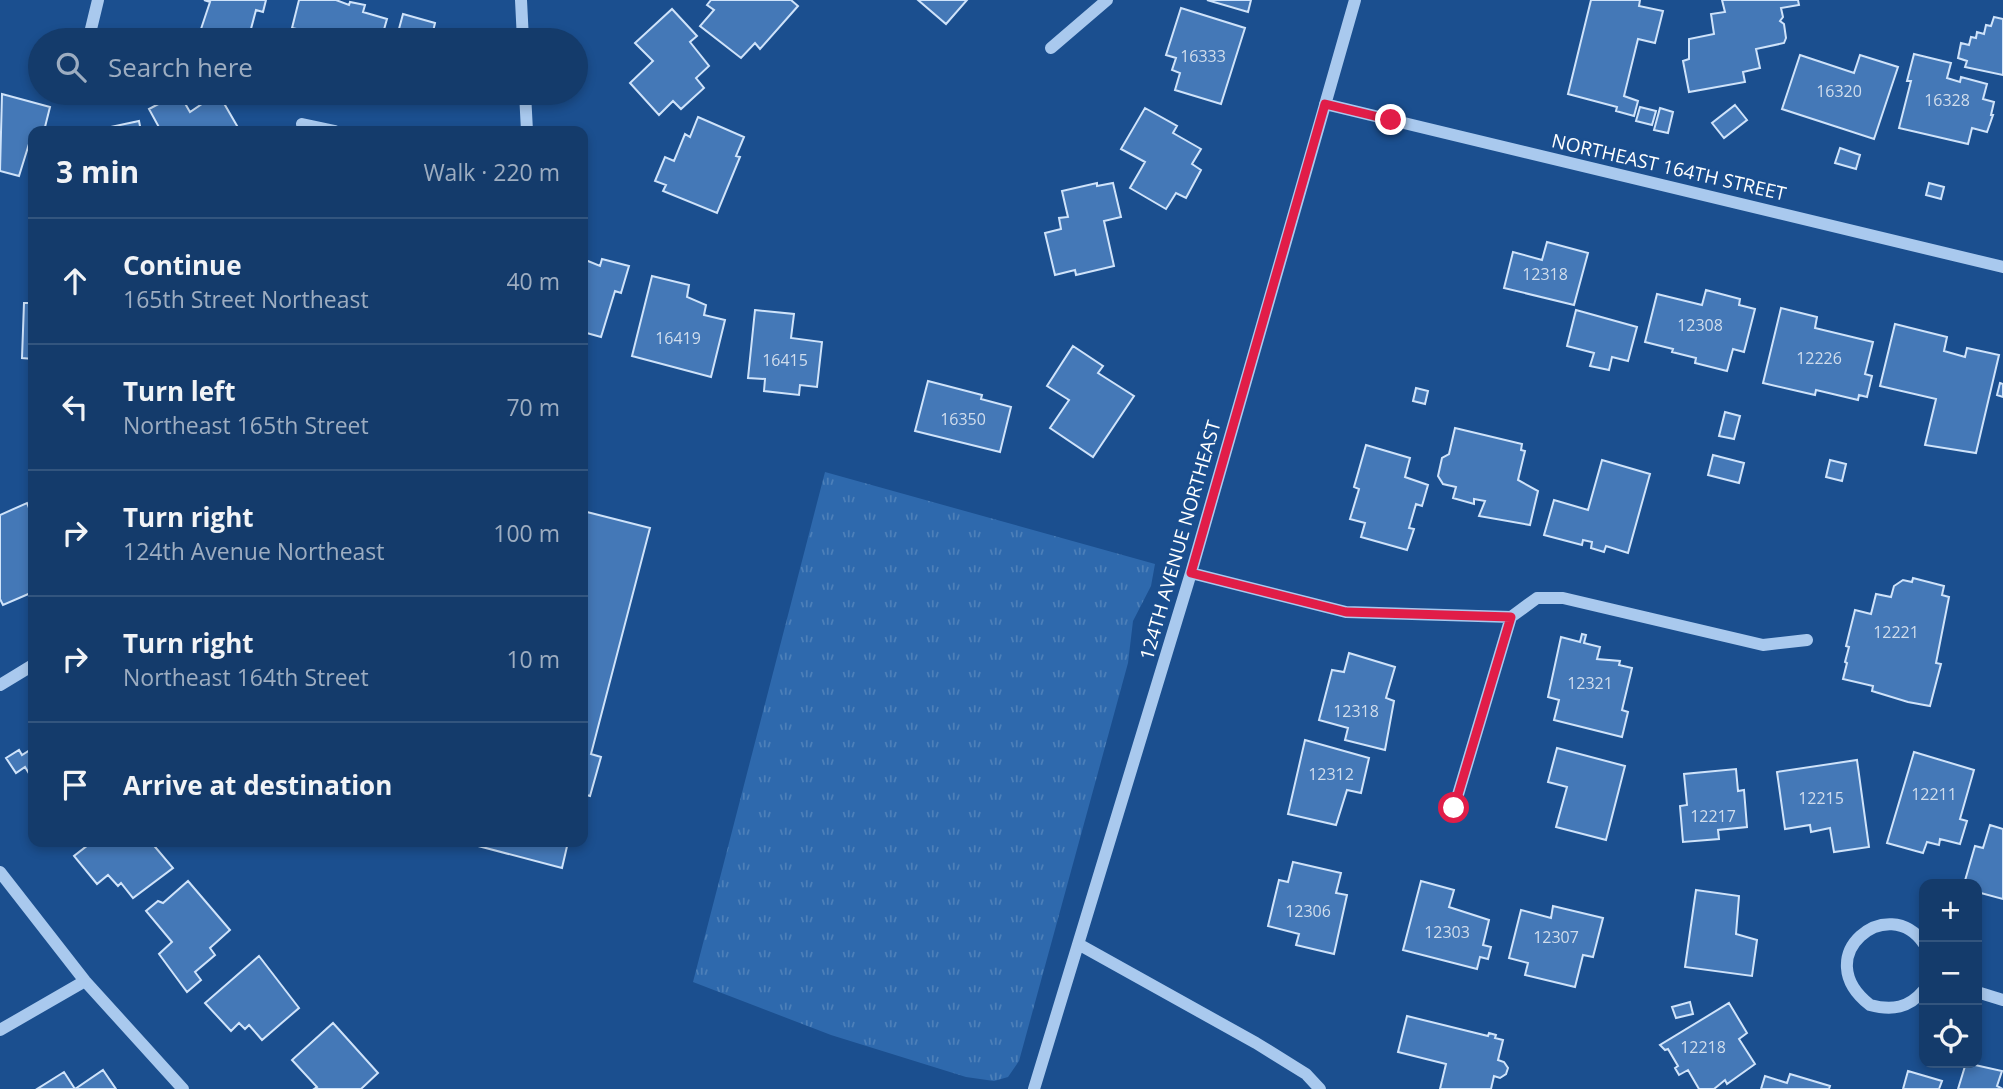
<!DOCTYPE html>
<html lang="en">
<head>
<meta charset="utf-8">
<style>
  :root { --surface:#143b6b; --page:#1d4271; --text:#f1f3f6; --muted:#9dadc1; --line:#33557e }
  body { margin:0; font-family:"Open Sans",sans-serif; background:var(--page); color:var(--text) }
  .controls { position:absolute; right:21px; bottom:21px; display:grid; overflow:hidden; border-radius:14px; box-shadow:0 4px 10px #0003 }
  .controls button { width:63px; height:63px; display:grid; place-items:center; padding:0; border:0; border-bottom:2px solid var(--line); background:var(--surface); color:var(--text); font:35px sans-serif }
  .stop { position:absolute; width:21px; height:21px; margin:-16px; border:5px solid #e11d48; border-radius:50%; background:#fff }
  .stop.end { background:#e11d48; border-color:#fff; box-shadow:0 2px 7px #0008 }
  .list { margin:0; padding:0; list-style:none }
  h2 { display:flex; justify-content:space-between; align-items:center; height:91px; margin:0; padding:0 28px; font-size:30px }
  h2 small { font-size:23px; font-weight:400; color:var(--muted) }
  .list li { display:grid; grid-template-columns:46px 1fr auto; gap:21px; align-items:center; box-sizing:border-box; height:126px; padding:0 28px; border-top:2px solid var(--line) }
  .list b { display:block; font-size:26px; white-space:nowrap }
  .list p { margin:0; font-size:23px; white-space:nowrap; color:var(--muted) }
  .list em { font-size:23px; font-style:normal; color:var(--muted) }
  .icon { flex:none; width:38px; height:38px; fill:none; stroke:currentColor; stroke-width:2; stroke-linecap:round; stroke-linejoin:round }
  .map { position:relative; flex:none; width:2003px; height:1089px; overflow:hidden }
  .search { position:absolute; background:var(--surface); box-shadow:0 4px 10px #0003; left:28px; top:28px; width:560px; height:77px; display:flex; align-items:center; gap:18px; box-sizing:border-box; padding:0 24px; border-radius:38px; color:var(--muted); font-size:26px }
  .panel { position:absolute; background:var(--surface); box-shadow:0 4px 10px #0003; left:28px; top:126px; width:560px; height:721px; border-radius:14px }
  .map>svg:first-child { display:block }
  .grass { fill:url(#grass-tufts) }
  .building { fill:#4478b7; stroke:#cfe3fa; stroke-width:2 }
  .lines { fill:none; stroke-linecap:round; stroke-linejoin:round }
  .minor { stroke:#a9c9ee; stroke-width:12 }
  .route { stroke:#e11d48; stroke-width:9 }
  .labels { text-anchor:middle; stroke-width:5; stroke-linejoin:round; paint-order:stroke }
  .number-label { font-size:16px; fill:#d0dded }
  .street-label { font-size:19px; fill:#fff; stroke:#1b4f8f }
</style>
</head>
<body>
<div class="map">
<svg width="2003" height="1089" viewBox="0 0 2003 1089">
  <defs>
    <pattern id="grass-tufts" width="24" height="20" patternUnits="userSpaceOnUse" patternTransform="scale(1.75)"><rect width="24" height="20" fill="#2e69ad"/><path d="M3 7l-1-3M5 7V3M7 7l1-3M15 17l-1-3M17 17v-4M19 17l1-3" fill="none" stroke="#4d80b9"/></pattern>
  </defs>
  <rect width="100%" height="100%" fill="#1b4f8f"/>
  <path class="grass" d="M825,472L1155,564L1151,586L1133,621L1128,663L1019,1061L1008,1077L994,1081L966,1077L831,1035L693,982Z"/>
  <path class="building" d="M204,0H266L263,12L256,10L248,40H212L214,36L200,32L210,2Z
    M299,0H336L349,5L350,2L365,5L363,12L387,19L381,40H298L301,30L292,28Z
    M711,0H791L798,6L760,49L755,43L741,58L700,26L714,10L707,5Z
    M918,0H967L946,24Z
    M1207,0H1251L1248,12Z
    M1591,0H1640L1639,6L1663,11L1655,43L1638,39L1624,96L1638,101L1634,116L1616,111L1617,107L1568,94Z
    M1722,0H1798L1799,5L1781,8L1783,17L1780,21L1784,24L1786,38L1784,43L1756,49L1760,68L1743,72L1745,82L1689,92L1683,61L1689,59V39L1714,34L1711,14L1725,12Z
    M1181,8L1245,28L1221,104L1175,90L1180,73L1172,70L1176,58L1166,55Z
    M672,9L697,36L690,42L709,66L696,78L704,88L681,109L673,101L659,115L630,83L653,61L635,43Z
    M403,14L435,23L432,36L448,40H396Z
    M1994,17L2003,19V75L1965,67L1967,61L1958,58L1961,43L1969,45L1971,37L1976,38L1977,32L1984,34L1986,25L1991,26Z
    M1914,54L1951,63L1947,78L1960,82L1961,77L1987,84L1983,99L1994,102L1991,115H1993L1987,132L1972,128L1968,144L1899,128L1911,81H1907Z
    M1800,55L1854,73L1860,55L1898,67L1874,139L1782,109Z
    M179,93L190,112L218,93L240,131H161L149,109Z
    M411,93H464L462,101Z
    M2,94L50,107L44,131H33L19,176L0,171Z
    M1735,105L1747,120L1724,138L1712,123Z
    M1640,107L1656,111L1652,125L1636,121Z
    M1145,108L1177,126L1173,133L1201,149L1192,164L1201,170L1186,198L1176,193L1166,209L1130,188L1145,162L1121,149Z
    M1660,108L1673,112L1668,133L1654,130Z
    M698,117L744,137L736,156L740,157L717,213L663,191L666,185L655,181L665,157L674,161L685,134L690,137Z
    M139,121L141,131H101V129Z
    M1840,148L1860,155L1856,169L1835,163Z
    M1097,183V186L1113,183L1121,217L1104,221L1114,266L1076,275L1075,270L1055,275L1045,233L1061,229L1059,218L1068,217L1062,191Z
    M1929,183L1944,187L1941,199L1926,195Z
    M1547,242L1588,253L1574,305L1504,288L1513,252L1542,260Z
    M583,259L600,266L602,259L629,266L621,293L615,291L601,337L583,332Z
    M652,276L689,285L687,297L706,305L704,315L725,320L711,377L632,356Z
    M1706,290L1740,299L1739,305L1755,309L1744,352L1733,349L1727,371L1695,363L1696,358L1672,352L1673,349L1645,342L1657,294L1702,305Z
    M24,303H33V359L22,358Z
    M1781,308L1817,317L1815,328L1873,342L1865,374L1872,376L1867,397L1859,395L1858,400L1816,390L1815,395L1763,383Z
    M755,310L794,314L791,338L822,342L817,387L800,385L799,395L764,391L765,379L748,378Z
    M1576,310L1637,327L1628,361L1612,357L1609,370L1590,366L1594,353L1567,346Z
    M1895,324L1947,337L1944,351L1965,357L1967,348L1999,355L1976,453L1925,445L1936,399L1880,386Z
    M1073,346L1103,366L1098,373L1134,396L1093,457L1050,428L1069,400L1047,386Z
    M928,381L982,395L981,399L1011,407L1000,452L915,431Z
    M2000,383L2003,384V397L1997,395Z
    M1416,388L1428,391L1425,404L1413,401Z
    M1725,412L1740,416L1734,439L1719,436Z
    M1455,428L1522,444L1521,450L1525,451L1518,480L1538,491L1530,525L1479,516L1485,501L1474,499V504L1453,498L1456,487L1443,484L1438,476L1442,458L1449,454Z
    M1366,445L1410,458L1405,477L1428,485L1422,506L1416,504L1409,528L1414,529L1407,550L1361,537L1365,523L1350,519L1359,489L1354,487Z
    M1713,455L1744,463L1739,483L1708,475Z
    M1602,460L1650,474L1628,553L1606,546L1604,552L1591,548L1592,542L1583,540L1582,545L1544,535L1554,500L1588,510Z
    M1830,460L1846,464L1842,481L1826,477Z
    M27,503L33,518V592L3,605L0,599V515Z
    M583,511L650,528L591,754L601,757L590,796L583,794Z
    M1913,578L1944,586L1942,595L1949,597L1936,663L1941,664L1930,706L1908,702L1872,691L1873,686L1843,679L1847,663L1845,662L1849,647L1846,646L1855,610L1871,614L1876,594L1891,597L1894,586L1903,580L1912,582Z
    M1582,634L1586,635L1584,643L1600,647L1597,659L1620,661L1619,665L1632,668L1622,710L1628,712L1622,737L1554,720L1559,700L1548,697L1561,637L1580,642Z
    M1349,653L1395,667L1386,698L1394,701L1385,750L1345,740L1348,728L1319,720L1332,670L1344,672Z
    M1305,740L1369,758L1361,793L1347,790L1336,825L1288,814Z
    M33,748V780L25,767L16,773L6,758L19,750L22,755Z
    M1557,748L1625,766L1606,840L1556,827L1567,787L1548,782Z
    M1914,752L1974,770L1960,819L1967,821L1960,844L1940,839L1939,845L1927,842L1923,853L1887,843Z
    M1857,760L1869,847L1834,852L1830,828L1811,832L1810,825L1785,829L1777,772Z
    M1736,769L1738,791L1744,790L1747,827L1718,830L1719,839L1683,842L1680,806L1687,805L1684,774Z
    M1990,825L2003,829V899L1977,892V884H1964L1975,846L1983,848Z
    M92,842L99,845L103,842H151L173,868L133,898L121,883L118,886L108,875L97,884L74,856Z
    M463,842H568L562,868Z
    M1293,862L1341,873L1336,893L1347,895L1334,954L1296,945L1299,934L1268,926L1279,880L1288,882Z
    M188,881L230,930L210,948L215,955L195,972L201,980L187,992L159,954L172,942L146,911L158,901L163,903Z
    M1421,881L1454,890L1449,907L1489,920L1483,945L1491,947L1488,959L1480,957L1477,969L1403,950Z
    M1696,890L1739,896L1736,934L1757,940L1752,976L1685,967Z
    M1553,906L1603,918L1593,957L1583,955L1575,987L1525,975L1528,963L1509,958L1521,910L1551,918Z
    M259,956L299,1008L262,1040L249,1025L245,1029L239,1023L231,1031L205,1003Z
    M1690,1002L1693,1014L1676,1018L1672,1007Z
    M1729,1003L1747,1033L1739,1039L1755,1064L1727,1084L1725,1080L1714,1089H1699L1688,1070L1679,1075L1675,1068L1678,1066L1668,1049L1665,1050L1660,1045Z
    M1407,1016L1488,1036L1489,1033L1496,1035L1495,1038L1503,1040L1498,1060L1504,1062L1508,1068L1506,1074L1500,1078L1494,1076L1491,1089H1440L1446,1064L1398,1052Z
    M333,1023L378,1073L361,1089H314L317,1087L292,1060Z
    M1966,1063L2002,1071L1997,1086L2003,1089H1958Z
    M103,1070L116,1089H37L64,1072L75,1089Z
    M1908,1071L1942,1081L1939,1089H1903Z
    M1790,1074L1830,1086L1829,1089H1761L1765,1076L1787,1083Z"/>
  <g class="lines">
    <path class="minor" d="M521,0L523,40
      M91,29L98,0
      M1051,48L1107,0
      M525,93L527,131
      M1325,104L2003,267
      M302,124L335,131
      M1191,573L1346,612L1511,617
      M1511,617L1537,598H1563L1763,645L1807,640
      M0,685L33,665
      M1454,808L1511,617
      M0,872L85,981L183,1089
      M1924,944C1889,891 1807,956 1870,1005C1892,1011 1909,1008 1924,990
      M1080,945L1256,1043L1306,1074L1320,1089
      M1977,992L2003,1000
      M0,1030L85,981
      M1034,1089L1191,573L1355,0"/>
  </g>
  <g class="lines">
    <path class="route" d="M1391,120L1325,104L1191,573L1346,612L1511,617L1454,808"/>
  </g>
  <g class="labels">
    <g class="number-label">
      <text x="1203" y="62">16333</text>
      <text x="1839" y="97">16320</text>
      <text x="1947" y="106">16328</text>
      <text x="1545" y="280">12318</text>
      <text x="1700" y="331">12308</text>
      <text x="678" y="344">16419</text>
      <text x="1819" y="364">12226</text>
      <text x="785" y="366">16415</text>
      <text x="963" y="425">16350</text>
      <text x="1896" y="638">12221</text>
      <text x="1590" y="689">12321</text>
      <text x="1356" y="717">12318</text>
      <text x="1331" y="780">12312</text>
      <text x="1934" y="800">12211</text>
      <text x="1821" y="804">12215</text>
      <text x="1713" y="822">12217</text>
      <text x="1308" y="917">12306</text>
      <text x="1447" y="938">12303</text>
      <text x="1556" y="943">12307</text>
      <text x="1703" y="1053">12218</text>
    </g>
    <g class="street-label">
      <text transform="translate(1669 167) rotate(13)" y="7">NORTHEAST 164TH STREET</text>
      <text transform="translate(1180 540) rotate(-74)" y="7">124TH AVENUE NORTHEAST</text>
    </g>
  </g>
</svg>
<div class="controls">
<button>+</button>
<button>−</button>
<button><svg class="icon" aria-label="locate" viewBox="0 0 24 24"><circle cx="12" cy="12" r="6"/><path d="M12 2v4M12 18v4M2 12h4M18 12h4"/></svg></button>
</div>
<div class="stop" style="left:1454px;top:808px"></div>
<div class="stop end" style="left:1391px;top:120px"></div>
<div class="search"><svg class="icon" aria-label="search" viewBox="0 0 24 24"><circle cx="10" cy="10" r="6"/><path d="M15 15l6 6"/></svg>Search here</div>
<section class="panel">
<h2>3 min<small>Walk · 220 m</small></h2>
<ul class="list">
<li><svg class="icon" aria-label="ahead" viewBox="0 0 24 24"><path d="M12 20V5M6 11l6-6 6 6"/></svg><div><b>Continue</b><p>165th Street Northeast</p></div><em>40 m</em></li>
<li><svg class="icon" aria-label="left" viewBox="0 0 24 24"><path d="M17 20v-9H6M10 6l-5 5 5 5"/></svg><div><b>Turn left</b><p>Northeast 165th Street</p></div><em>70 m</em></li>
<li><svg class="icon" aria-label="right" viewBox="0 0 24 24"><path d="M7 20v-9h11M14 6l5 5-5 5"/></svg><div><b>Turn right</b><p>124th Avenue Northeast</p></div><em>100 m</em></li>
<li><svg class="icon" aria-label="right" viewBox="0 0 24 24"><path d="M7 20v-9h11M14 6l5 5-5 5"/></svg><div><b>Turn right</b><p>Northeast 164th Street</p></div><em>10 m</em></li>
<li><svg class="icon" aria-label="arrive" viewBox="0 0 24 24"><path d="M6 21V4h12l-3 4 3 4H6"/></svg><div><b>Arrive at destination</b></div></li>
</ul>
</section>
</div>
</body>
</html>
